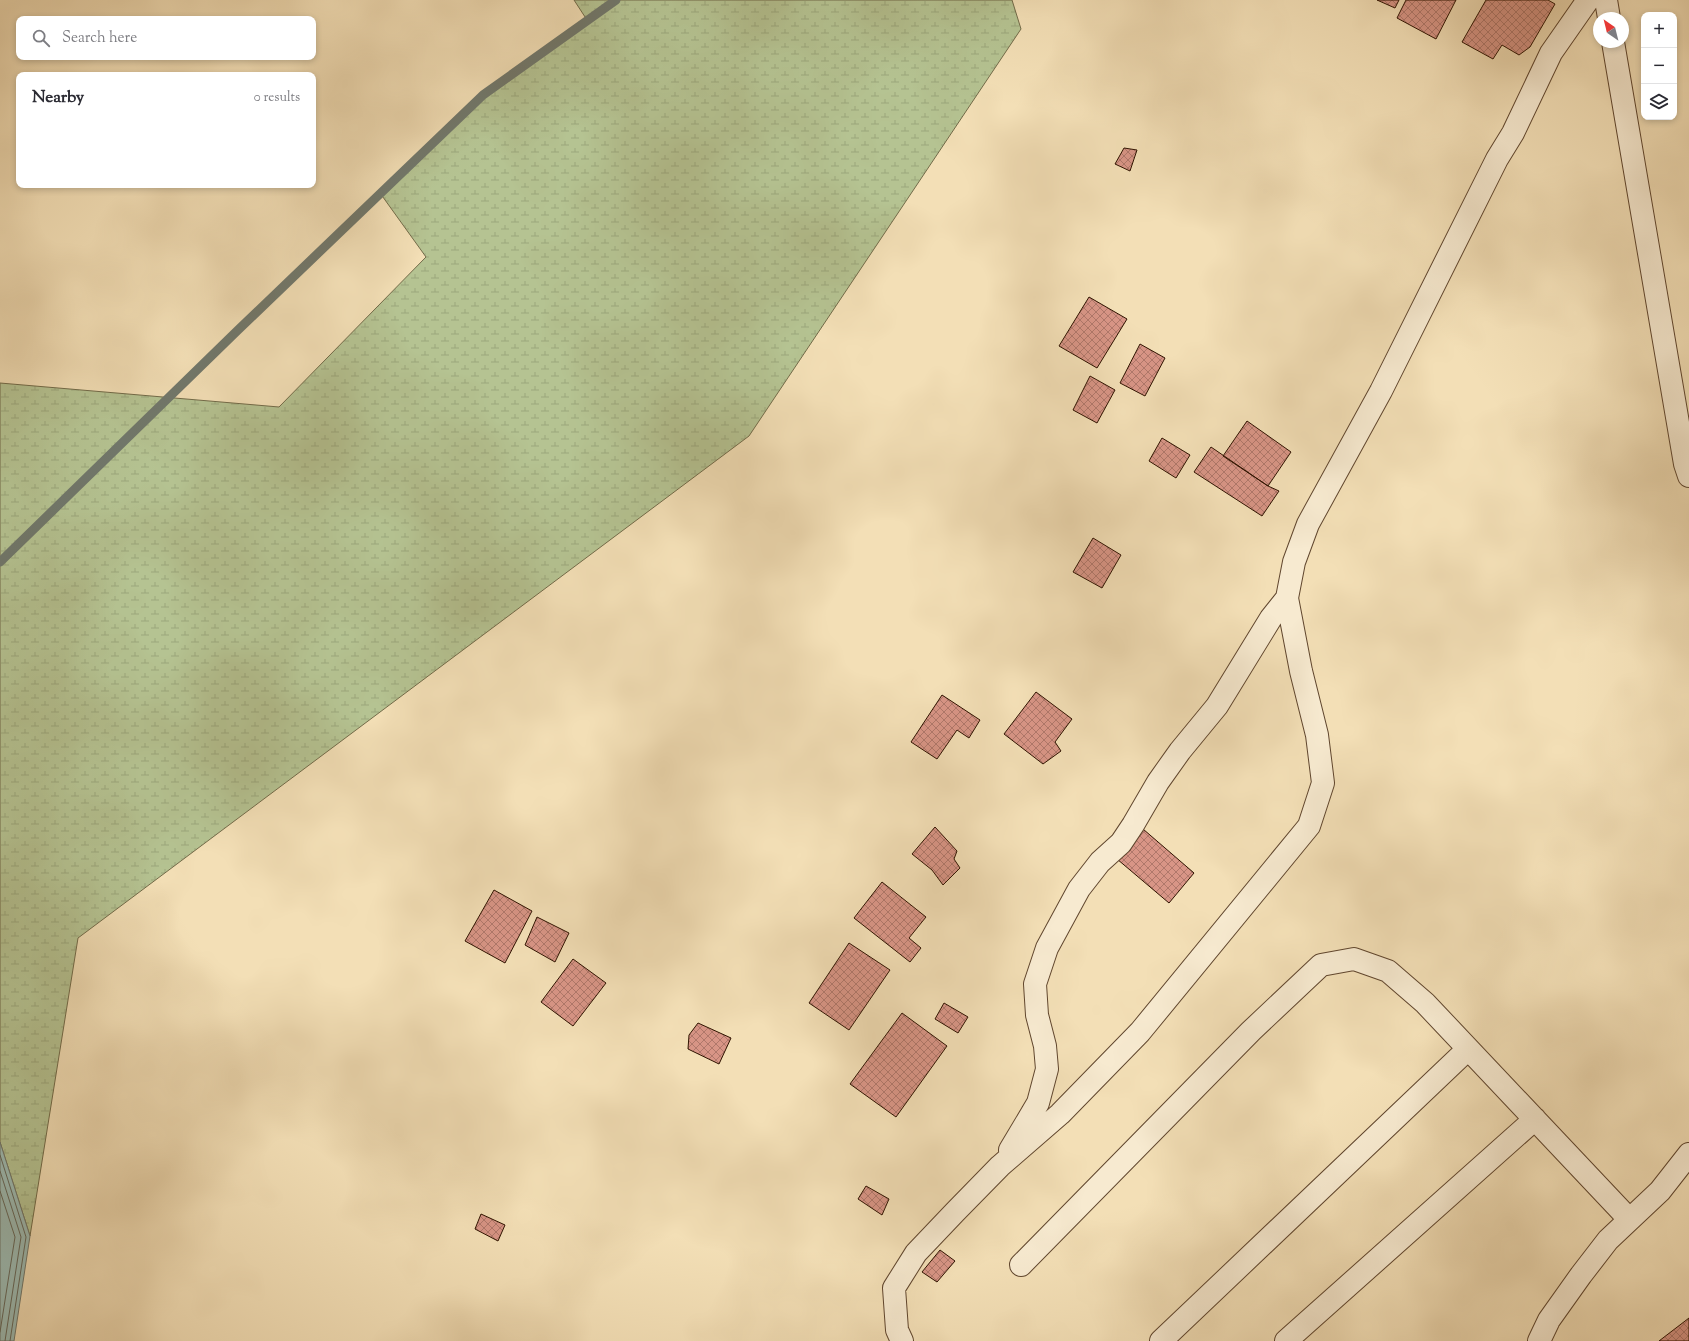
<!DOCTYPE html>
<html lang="en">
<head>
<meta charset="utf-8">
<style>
  :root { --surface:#fff; --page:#f2f2f3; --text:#2b2b33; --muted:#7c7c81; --line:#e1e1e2 }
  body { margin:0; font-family:"Sorts Mill Goudy",serif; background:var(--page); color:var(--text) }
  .controls { position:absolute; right:12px; top:12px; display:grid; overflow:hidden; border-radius:8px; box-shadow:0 2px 6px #0003 }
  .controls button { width:36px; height:36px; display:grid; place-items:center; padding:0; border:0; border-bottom:1px solid var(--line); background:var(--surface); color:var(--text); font:20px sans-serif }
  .compass { position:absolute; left:1593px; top:12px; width:36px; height:36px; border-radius:50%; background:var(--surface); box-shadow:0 2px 6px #0003; rotate:325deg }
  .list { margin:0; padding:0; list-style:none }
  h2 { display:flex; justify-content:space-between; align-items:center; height:52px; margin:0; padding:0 16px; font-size:17px }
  h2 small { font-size:13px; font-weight:400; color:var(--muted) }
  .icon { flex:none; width:22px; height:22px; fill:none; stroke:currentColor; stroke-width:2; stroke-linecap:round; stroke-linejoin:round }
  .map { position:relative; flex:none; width:1689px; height:1341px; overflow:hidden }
  .search { position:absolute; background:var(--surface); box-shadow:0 2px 6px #0003; left:16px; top:16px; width:300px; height:44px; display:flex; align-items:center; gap:10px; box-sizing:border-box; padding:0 14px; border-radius:8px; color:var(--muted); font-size:15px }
  .panel { position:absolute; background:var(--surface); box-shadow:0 2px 6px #0003; left:16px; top:72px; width:300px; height:116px; border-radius:8px }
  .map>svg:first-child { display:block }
  .wetland { fill:url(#wetland-marsh); stroke:#726b49 }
  .water { fill:#9dbcb4; stroke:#71786c }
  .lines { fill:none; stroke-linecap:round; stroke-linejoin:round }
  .shore { stroke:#66685a; stroke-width:1 }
  .stream { stroke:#71786c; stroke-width:9 }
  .building { fill:url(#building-cross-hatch); stroke:#2f1300 }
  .minor-casing { stroke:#60462e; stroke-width:24 }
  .minor { stroke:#f7ead0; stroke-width:22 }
</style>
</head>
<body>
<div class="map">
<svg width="1689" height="1341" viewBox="0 0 1689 1341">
  <defs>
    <pattern id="wetland-marsh" width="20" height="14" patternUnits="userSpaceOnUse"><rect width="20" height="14" fill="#b5c392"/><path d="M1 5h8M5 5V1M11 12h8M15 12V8" fill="none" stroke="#9ca77c"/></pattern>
    <pattern id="building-cross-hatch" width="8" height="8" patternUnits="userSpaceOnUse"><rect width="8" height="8" fill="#d89586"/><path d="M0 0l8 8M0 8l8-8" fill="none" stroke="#b0786b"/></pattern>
  </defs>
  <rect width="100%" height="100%" fill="#f3dfb6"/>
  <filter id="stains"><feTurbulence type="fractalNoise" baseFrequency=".005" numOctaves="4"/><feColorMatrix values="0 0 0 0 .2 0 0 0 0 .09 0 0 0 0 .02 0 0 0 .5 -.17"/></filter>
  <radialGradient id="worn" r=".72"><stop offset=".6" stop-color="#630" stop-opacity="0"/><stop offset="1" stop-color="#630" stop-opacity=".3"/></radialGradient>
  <path class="wetland" d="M574,0H1012L1021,29L749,436L78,938L30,1236L0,1142V383L279,407L426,257L380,193L496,86L587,20Z"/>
  <path class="water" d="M0,1142L30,1236L14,1341H0Z"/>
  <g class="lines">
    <path class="shore" d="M0,1155L26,1237L10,1341
      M0,1171L21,1237L5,1341
      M0,1191L15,1237L0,1332"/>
    <path class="stream" d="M0,562L238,330L483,95L616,0"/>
  </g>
  <path class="building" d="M1377,0H1399L1395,8Z
    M1406,0H1456L1436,39L1397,18Z
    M1486,0H1548L1555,4L1530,47L1519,55L1502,45L1493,59L1462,42Z
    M1124,148L1137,150L1130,171L1115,164Z
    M1089,297L1127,319L1097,368L1059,346Z
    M1140,344L1165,358L1145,396L1120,383Z
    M1090,376L1115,390L1097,423L1073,410Z
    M1247,421L1291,452L1268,486L1223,456Z
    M1162,438L1190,455L1176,478L1149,461Z
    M1211,447L1268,486L1279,491L1262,516L1194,472Z
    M1093,538L1121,555L1102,588L1073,572Z
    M1036,692L1072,719L1055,742L1061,751L1043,764L1004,734Z
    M942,695L980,720L969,738L957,730L937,759L911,742Z
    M935,827L957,851L954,859L960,868L943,885L932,870L912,854Z
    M1143,829L1194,873L1169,903L1117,859Z
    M882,882L926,917L909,938L921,948L910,962L854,918Z
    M494,890L532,911L505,963L465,941Z
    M537,917L569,933L555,962L525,945Z
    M849,943L890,970L849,1030L809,1003Z
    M573,959L606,983L573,1026L541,1002Z
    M944,1003L968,1017L958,1033L935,1019Z
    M902,1013L947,1046L896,1117L850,1084Z
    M698,1023L731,1038L719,1064L688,1049L689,1035Z
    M866,1186L889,1199L882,1215L858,1199Z
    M481,1214L505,1225L498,1241L475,1229Z
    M940,1250L955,1261L937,1282L922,1272Z
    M1689,1318V1341H1659Z"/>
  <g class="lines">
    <defs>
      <path id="minor" d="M1606,0L1609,18
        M1613,42L1685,464L1689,476
        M1010,1150L1038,1103L1047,1069L1045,1046L1037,1015L1035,984L1047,948L1079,889L1100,862L1121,843L1133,825L1158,782L1180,751L1217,706L1271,618L1287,598
        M1021,1265L1251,1031L1321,965L1354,959L1388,971L1425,1003L1629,1219
        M902,1341L897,1330L894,1288L916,1253L955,1212L1000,1166L1060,1114L1140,1032L1309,826L1323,783L1317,735L1301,671L1287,598L1294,562L1308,524L1381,391L1497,159L1513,133L1551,53L1588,0
        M1161,1341L1468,1049
        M1286,1341L1535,1119
        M1539,1341L1549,1320L1581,1275L1608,1240L1660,1191L1689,1154"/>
    </defs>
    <use href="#minor" class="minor-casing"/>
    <use href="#minor" class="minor"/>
  </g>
  <rect width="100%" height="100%" filter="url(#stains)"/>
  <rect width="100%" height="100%" fill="url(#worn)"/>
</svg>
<div class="controls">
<button>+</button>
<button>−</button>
<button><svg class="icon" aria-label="layers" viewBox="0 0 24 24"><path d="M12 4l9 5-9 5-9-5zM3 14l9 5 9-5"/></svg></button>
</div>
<svg class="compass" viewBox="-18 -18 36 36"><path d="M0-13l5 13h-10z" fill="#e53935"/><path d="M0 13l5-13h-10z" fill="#7c7c81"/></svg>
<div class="search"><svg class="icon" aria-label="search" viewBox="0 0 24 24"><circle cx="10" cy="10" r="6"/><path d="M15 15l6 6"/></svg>Search here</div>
<section class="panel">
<h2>Nearby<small>0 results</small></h2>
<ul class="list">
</ul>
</section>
</div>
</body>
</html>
